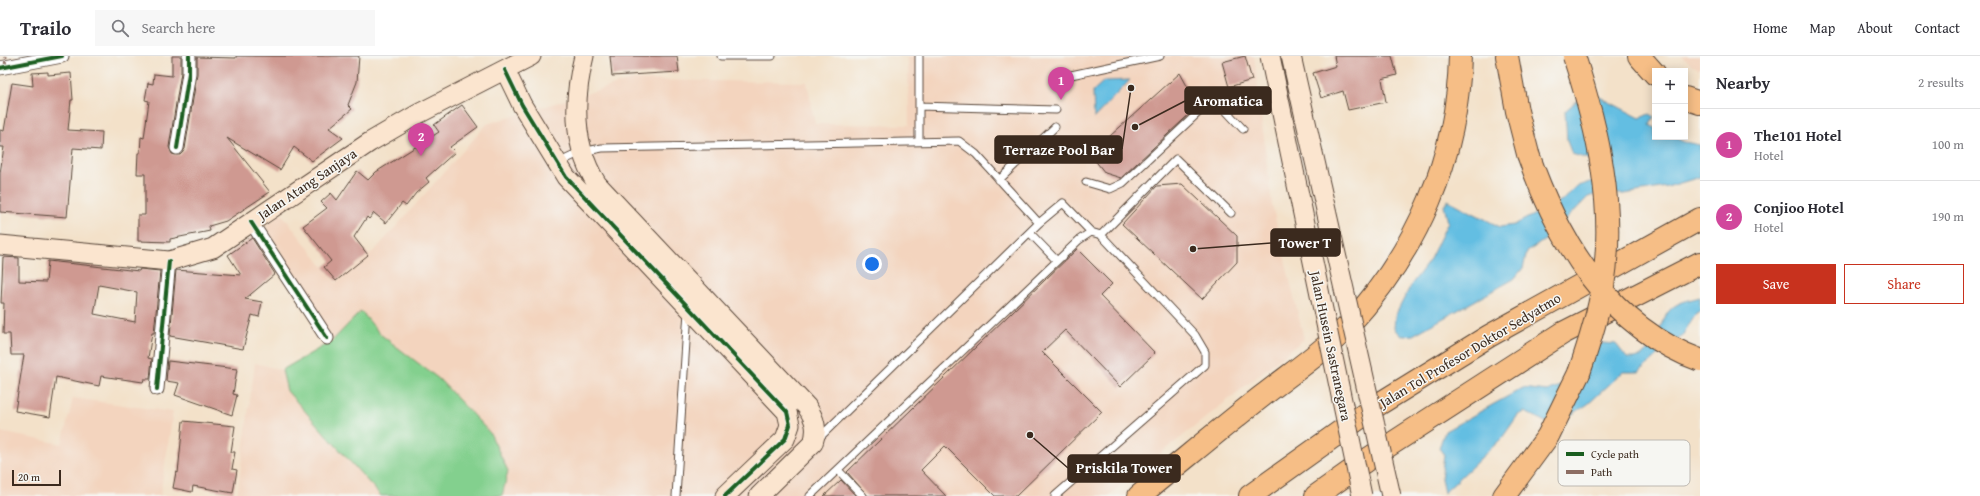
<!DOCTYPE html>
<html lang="en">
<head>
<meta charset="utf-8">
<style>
  :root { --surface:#fff; --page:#f7f7f7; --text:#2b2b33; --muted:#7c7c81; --line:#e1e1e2; --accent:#c8321e }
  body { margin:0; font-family:"Gentium Book Plus",serif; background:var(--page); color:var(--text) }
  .controls { position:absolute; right:12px; top:12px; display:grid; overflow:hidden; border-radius:0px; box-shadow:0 2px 10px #0003 }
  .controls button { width:36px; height:36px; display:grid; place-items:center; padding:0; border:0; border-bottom:1px solid var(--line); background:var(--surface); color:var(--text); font:20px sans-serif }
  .scale { position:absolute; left:12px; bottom:10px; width:49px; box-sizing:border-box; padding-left:4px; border:2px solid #3b2a1e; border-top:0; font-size:11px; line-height:14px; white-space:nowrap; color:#3b2a1e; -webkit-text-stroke:3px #f6f6f2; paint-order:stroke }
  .you { position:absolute; left:872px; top:208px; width:14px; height:14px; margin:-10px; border:3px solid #fff; border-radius:50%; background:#1a73e8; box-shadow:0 0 0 6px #1a73e833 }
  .badge { display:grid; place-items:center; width:26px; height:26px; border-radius:50%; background:var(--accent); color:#fff; font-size:13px; font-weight:700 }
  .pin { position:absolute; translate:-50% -33px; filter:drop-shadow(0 1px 2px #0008) }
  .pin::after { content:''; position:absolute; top:21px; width:14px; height:12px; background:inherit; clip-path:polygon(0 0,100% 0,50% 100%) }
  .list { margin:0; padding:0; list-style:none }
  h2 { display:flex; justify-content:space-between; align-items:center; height:52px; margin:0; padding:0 16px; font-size:17px }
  h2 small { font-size:13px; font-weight:400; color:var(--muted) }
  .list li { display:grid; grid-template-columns:26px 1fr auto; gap:12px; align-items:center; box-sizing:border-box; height:72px; padding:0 16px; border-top:1px solid var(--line) }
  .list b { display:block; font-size:15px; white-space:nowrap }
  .list p { margin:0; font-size:13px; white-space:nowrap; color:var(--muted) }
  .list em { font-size:13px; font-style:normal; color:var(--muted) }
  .actions { display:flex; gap:8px; padding:12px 16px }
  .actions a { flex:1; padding:9px 0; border:1px solid var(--accent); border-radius:0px; text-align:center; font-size:14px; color:var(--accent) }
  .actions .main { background:var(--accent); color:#fff }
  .icon { flex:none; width:22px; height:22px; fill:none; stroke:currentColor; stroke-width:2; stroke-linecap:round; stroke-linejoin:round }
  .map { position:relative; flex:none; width:1700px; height:440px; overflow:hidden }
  header { display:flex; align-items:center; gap:24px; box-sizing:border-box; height:56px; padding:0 20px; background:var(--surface); border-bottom:1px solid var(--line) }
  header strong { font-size:19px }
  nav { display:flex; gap:22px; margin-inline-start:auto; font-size:14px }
  .search { width:280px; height:36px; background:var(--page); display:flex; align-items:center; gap:10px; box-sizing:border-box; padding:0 14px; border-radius:0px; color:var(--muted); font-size:15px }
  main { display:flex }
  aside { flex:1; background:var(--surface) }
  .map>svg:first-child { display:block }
  .built { fill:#f3d4be }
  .green { fill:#83d08e; stroke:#5f7d56 }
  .water { fill:#64bee2; stroke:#507480 }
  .building { fill:#cf9991; fill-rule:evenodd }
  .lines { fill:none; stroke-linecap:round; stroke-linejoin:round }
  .lane-casing { stroke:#574538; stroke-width:9 }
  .street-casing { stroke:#574538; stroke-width:15 }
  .secondary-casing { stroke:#574538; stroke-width:21 }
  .highway-casing { stroke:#574538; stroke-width:24 }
  .lane { stroke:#fff; stroke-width:7 }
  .street { stroke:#fff; stroke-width:13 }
  .secondary { stroke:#fbe5cf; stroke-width:19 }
  .highway { stroke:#f6be86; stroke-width:22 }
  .secondary-bridge-casing { stroke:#574538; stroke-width:21; stroke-linecap:butt }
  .highway-bridge-casing { stroke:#574538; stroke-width:24; stroke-linecap:butt }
  .secondary-bridge { stroke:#fbe5cf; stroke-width:19 }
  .highway-bridge { stroke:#f6be86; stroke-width:22 }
  .quiet { stroke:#8d6e63; stroke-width:3; stroke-dasharray:6 3; stroke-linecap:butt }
  .cycleway-casing { stroke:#f6f6f2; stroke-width:6 }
  .cycleway { stroke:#1b5e20; stroke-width:4 }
  .labels { text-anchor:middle; stroke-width:3; stroke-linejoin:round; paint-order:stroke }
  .street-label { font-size:14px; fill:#3b2a1e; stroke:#f6f6f2 }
  .key { fill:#f6f6f2; stroke:#beb9b2; stroke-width:1 }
  .key-label { font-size:11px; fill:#3b2a1e }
  .leader { fill:none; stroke:#3b2a1e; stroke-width:1.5 }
  .callout-dot { fill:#3b2a1e; stroke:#f6f6f2; stroke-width:1.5 }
  .callout { fill:#3b2a1e; stroke:#3b2a1e; stroke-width:1.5 }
  .callout-label { font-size:15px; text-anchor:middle; font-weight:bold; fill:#fff }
</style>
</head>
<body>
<header>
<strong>Trailo</strong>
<div class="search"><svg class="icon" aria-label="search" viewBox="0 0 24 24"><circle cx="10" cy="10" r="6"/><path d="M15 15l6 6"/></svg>Search here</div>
<nav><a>Home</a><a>Map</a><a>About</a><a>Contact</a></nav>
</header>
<main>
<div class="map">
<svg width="1700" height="440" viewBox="0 0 1700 440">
  <rect width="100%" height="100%" fill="#f6f6f2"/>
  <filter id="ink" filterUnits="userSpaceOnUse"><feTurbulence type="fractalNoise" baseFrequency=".025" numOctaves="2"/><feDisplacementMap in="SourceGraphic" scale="8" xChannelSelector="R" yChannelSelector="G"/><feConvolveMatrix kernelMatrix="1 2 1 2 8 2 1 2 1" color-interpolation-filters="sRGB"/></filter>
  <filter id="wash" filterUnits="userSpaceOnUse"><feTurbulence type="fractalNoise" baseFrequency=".012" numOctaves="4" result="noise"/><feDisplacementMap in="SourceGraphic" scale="16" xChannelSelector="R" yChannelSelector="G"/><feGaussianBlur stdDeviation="0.9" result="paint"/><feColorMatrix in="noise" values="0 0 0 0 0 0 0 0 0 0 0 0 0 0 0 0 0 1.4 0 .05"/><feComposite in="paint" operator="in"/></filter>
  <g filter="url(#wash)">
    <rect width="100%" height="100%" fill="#f3e1c9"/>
    <path class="built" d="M908,0H1254L1272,149L1304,283L1108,440H502L508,415L490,377L439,323L380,278L361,256L332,285L266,170L281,157L336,227L377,192L487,68L631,24L807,26L815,68L909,69Z
      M1680,0H1700V14Z
      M255,307L282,314L287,335L381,440H237Z
      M73,342L173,356L160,440H0V376L62,388Z"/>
    <path class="green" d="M361,255L380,278L439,323L490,377L508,415L502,440H381L287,335L282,314L332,285Z"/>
    <path class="water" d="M1130,24L1094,62L1093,35L1104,25Z
      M1594,38L1640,62L1649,58L1654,61L1650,69L1655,72V81H1673L1684,86L1700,89V121L1667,131L1624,138H1599L1588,141L1549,181L1527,196L1523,212L1514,223L1413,279L1402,280L1394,273L1395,260L1411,229L1429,205L1448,166L1444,150L1448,144L1500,171L1514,169L1566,142L1575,131L1593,125L1595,105L1572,98L1567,85L1565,55L1579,43Z
      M1700,241V255L1696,257L1682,280L1639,316H1623L1588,348L1554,370L1525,356L1518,359L1502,382L1444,437L1441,423L1444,399L1439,392L1445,375L1523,332L1547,335L1566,328L1591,295L1603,287L1616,288L1627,302C1656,305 1655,273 1669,255C1676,246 1690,244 1700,241Z"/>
    <g id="blocks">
      <path class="building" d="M172,0H181V16L169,91L172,98L180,99L185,93L197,18V1L236,2V0H359L357,26L348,49L352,53L329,72L343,82L312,105L294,91L280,114L227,82L270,136L226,165L209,170L210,175L170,183V186L138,185V159H145V118H137L138,97H140L141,81L144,82L149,45L145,44L148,27L153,28L154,18L172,20Z
        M610,0H677L679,16L612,20Z
        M1245,0L1252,24L1229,31L1222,6Z
        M1334,0H1392L1397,19L1382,23L1386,46L1348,54L1343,35L1321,42L1313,17L1336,10Z
        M48,16V19L71,17L73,44H71L68,74L102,76L101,94L73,92L67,161L0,156V117L4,91H0V74L4,75L12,27L33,30L32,17Z
        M1180,17L1198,50L1121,122L1105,117L1090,98Z
        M462,49L478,71L450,91L455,96L426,122L429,126L416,137L406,150L402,147L386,167L374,157L369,163L367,161L354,181L368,199L336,225L324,211L331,205L303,170L327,152L321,146L331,137L337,144L357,115L368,124L376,116L439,76L434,69Z
        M1182,128L1237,180V206L1202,243L1122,168L1157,130Z
        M252,182L275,218L245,243L262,246L259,261L252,259L243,293L170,280L176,214L241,219L228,199Z
        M1077,193L1112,228L1100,240L1155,297L1120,331L1065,274L1042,296L1102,356L1016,440H995L945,390L921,414L946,440H868L847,416Z
        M3,201L19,202V225L46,226L48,205L139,215L140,213L160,215L154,277H152L148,302L152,303L150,323H144L143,326L101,320L99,330L56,321L50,361L15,355L24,299H11L10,278H3L4,247H1ZM99,229L137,236L135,266L94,258Z
        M168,305L237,313L233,338L237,339L232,359L175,339L179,327L166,325Z
        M183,365L235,370L231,396H235L232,413L237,414L233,437L193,430L192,436L173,432L176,416L178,417Z
        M841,424L856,440H824Z"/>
    </g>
  </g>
  <g filter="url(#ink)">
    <use href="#blocks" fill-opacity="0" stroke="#574538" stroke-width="1"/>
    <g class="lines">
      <defs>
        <path id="lane" d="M721,0H772
          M1057,22L1160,0
          M919,50L1056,54
          M919,86V0
          M558,107L581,96L602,92L959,85L976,98L1039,167
          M999,124L1055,71
          M1086,126L1110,133L1123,127L1214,42L1243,73
          M1030,177L1057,205
          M1101,179L1176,103L1231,157
          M819,382L1039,167L1063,147L1091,176L1101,179L1195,279L1205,296V309L1055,440
          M838,414L863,440
          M676,440L688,255
          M810,440L1079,184L1091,176"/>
        <path id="street" d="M0,12L62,0
          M177,92L189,17V0
          M251,166L327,282
          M157,333L169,205"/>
        <path id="secondary" d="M584,0C573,44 572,89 597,128L807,351C815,363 818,373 813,387L759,440
          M505,14L522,49L566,121L787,356L790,369L785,383L725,440
          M0,189L169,205L213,192L370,86L418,58L531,0"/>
        <path id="highway" d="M1507,0L1517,55L1528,98
          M1639,0L1655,18
          M1685,42L1700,47
          M1139,440C1180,407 1220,373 1261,341C1290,318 1322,297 1348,270C1417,195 1458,102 1460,0
          M1250,440L1379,348L1489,280L1700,163
          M1316,440L1368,403L1563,277L1700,207
          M1504,440L1548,380L1579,317"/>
      </defs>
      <use href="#lane" class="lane-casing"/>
      <use href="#street" class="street-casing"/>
      <use href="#secondary" class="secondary-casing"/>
      <use href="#highway" class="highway-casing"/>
      <use href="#lane" class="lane"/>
      <use href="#street" class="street"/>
      <use href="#secondary" class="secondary"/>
      <use href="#highway" class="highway"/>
      <defs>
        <path id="secondary-bridge" d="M1270,0L1362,440
          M1291,0L1391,440"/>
        <path id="highway-bridge" d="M1574,0C1598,74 1616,151 1603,230C1598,260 1589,288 1579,317
          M1528,98C1558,185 1610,272 1700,304"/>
      </defs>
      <use href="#secondary-bridge" class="secondary-bridge-casing"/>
      <use href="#highway-bridge" class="highway-bridge-casing"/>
      <use href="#secondary-bridge" class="secondary-bridge"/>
      <use href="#highway-bridge" class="highway-bridge"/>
      <path class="quiet" d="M5,11L6,0"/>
      <defs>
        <path id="cycleway" d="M0,12L62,0
          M505,14L522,49L566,121L787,356L790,369L785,383L725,440
          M177,92L189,17V0
          M251,166L327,282
          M157,333L169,205"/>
      </defs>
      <use href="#cycleway" class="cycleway-casing"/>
      <use href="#cycleway" class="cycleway"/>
    </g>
  </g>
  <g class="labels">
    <g class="street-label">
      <text transform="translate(307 128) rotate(-34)" y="5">Jalan Atang Sanjaya</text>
      <text transform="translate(1331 290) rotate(78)" y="5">Jalan Husein Sastranegara</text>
      <text transform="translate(1470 294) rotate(-31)" y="5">Jalan Tol Profesor Doktor Sedyatmo</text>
    </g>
  </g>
  <rect x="1558" y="384" width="132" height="46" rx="6" class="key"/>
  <rect x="1566" y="396" width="18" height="4" fill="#1b5e20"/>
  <rect x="1566" y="414" width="18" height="4" fill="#8d6e63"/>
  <g class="key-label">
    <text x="1591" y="402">Cycle path</text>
    <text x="1591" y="420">Path</text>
  </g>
  <path class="leader" d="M1135 71L1185 45M1131 32L1122 93M1193 193L1271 187M1030 379L1068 412"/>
  <g class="callout-dot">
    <circle cx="1135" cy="71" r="4"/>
    <circle cx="1131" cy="32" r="4"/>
    <circle cx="1193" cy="193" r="4"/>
    <circle cx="1030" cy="379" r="4"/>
  </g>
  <g class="callout">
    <rect x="1185" y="31" width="86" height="27" rx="4"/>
    <rect x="995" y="80" width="127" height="27" rx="4"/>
    <rect x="1271" y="173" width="69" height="27" rx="4"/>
    <rect x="1068" y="399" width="112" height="27" rx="4"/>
  </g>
  <g class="callout-label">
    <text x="1228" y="50">Aromatica</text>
    <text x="1059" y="99">Terraze Pool Bar</text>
    <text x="1305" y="192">Tower T</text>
    <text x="1124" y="417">Priskila Tower</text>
  </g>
</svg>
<div class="controls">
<button>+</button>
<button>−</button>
</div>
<div class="scale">20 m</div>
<div class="you"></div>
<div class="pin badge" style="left:1061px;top:44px;background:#d1479c">1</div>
<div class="pin badge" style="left:421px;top:100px;background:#d1479c">2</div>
</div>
<aside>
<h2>Nearby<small>2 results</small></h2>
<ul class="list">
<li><span class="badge" style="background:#d1479c">1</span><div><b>The101 Hotel</b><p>Hotel</p></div><em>100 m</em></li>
<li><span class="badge" style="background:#d1479c">2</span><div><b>Conjioo Hotel</b><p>Hotel</p></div><em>190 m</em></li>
</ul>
<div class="actions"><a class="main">Save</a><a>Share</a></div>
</aside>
</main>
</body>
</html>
